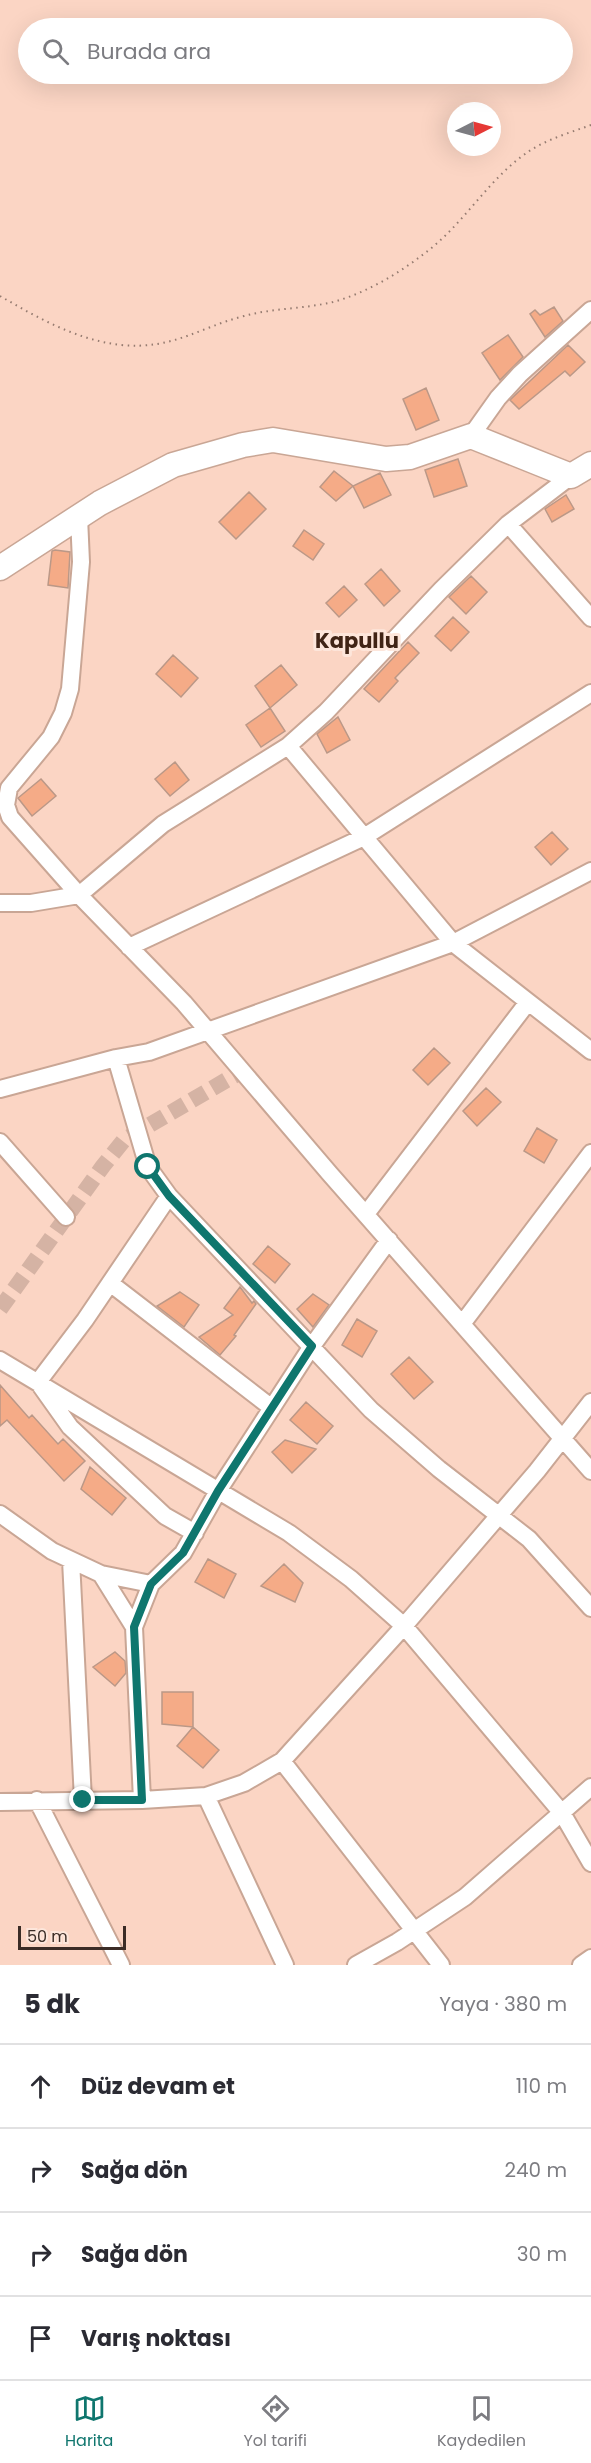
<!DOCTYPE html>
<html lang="tr">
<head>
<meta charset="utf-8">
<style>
  :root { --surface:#fff; --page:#f7f7f7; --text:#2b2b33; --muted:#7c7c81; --line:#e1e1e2; --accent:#0f766e }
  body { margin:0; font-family:Poppins,sans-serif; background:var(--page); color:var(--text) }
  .compass { position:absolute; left:447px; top:102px; width:54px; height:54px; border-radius:50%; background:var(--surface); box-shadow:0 6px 24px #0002; rotate:84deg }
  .scale { position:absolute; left:18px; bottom:15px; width:108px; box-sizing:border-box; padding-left:6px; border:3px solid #3b2c26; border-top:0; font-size:16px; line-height:21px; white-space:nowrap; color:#3b2c26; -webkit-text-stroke:4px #fde6db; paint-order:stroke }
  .stop { position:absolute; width:18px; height:18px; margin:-14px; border:4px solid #0f766e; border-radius:50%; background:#fff }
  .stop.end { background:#0f766e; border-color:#fff; box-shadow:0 2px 6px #0008 }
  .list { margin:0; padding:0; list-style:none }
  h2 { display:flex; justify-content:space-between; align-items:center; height:78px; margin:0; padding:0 24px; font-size:26px }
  h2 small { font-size:20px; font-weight:400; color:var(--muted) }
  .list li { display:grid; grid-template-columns:39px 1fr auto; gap:18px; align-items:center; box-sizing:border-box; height:84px; padding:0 24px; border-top:2px solid var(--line) }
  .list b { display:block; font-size:22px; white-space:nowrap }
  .list em { font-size:20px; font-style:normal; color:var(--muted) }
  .icon { flex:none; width:33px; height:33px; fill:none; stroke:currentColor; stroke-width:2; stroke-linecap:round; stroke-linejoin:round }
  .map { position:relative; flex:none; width:591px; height:1965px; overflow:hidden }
  .search { position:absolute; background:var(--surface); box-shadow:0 6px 24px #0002; left:18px; right:18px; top:18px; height:66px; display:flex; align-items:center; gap:15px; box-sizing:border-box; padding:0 21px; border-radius:33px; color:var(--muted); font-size:22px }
  .sheet { height:414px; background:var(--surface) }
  nav { display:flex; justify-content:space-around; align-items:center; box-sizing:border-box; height:84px; border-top:2px solid var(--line); background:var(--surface); font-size:16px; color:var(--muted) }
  nav a { display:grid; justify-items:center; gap:3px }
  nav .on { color:var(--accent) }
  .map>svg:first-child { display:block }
  .building { fill:#f5ab87; stroke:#bb9887; stroke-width:1.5 }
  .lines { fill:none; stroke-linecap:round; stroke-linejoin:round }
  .street-tunnel { stroke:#d5b3a4; stroke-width:16; stroke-dasharray:16 8; stroke-linecap:butt }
  .street-casing { stroke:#c9a695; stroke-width:20 }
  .secondary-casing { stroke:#c9a695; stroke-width:27 }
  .path { stroke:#957b70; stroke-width:2; stroke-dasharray:1.5 4.5; stroke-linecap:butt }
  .street { stroke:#fff; stroke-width:16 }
  .secondary { stroke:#fff; stroke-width:24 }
  .route { stroke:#0f766e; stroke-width:8 }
  .labels { text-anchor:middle; stroke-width:6; stroke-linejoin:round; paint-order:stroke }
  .district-label { font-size:21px; font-weight:bold; fill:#402416; stroke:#fde6db }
</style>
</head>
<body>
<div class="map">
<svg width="591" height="1965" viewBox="0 0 591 1965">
  <rect width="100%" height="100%" fill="#fbd5c4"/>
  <path class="building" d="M554,307L563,321L545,337L530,314L535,310L540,315Z
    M508,335L523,357L500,380L482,353Z
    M568,345L585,362L570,376L565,371L519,409L510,400Z
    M426,388L439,420L416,430L403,399Z
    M458,459L467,486L434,497L425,470Z
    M334,471L353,486L336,501L320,487Z
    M380,473L391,495L364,508L353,486Z
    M249,492L266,509L236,539L219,522Z
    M566,495L574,509L552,522L545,509Z
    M304,530L324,544L313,560L293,546Z
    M55,550L70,552L68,588L48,585L52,551Z
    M381,569L400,591L384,606L365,584Z
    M471,576L487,592L466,614L449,597Z
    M344,586L357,600L339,617L326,603Z
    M453,617L469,632L451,651L435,636Z
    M408,642L419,653L395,678L398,681L379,702L364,689Z
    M173,655L198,678L181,697L156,674Z
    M281,665L297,685L270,708L255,686Z
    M270,708L285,731L261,747L246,725Z
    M338,717L350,740L327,753L317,734Z
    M175,762L189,780L170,796L155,779Z
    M41,779L56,796L32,816L18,798Z
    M552,832L568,849L551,865L535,847Z
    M434,1048L450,1063L428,1085L413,1070Z
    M486,1088L501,1102L477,1126L463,1111Z
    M537,1128L557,1140L544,1163L524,1151Z
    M268,1246L290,1264L275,1283L253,1264Z
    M240,1287L252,1303L254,1301L256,1304L234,1335L236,1336L220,1355L199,1337L233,1315L224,1308Z
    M180,1292L199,1305L184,1327L157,1306Z
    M313,1294L329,1305L313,1327L297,1309Z
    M357,1319L377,1331L362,1357L342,1345Z
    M409,1357L433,1382L414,1399L391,1374Z
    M0,1385L29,1418L32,1415L58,1444L63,1439L85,1461L64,1481L7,1420L0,1426Z
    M306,1402L333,1426L317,1444L290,1420Z
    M285,1440L316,1449L292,1473L272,1452Z
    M90,1467L126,1498L112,1515L81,1489Z
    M208,1559L236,1574L224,1598L195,1582Z
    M284,1564L303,1583L295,1602L261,1586Z
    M115,1652L125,1661L126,1673L115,1686L93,1667Z
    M162,1692H193V1727L162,1724Z
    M193,1727L219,1750L203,1768L177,1746Z"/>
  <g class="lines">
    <path class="street-tunnel" d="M0,1309L103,1166L124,1140L242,1071"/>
    <defs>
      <path id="street" d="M471,436L498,398L520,374L591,310
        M79,517L81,562L70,689L63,713L51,737L9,788L6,805L10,817L79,895L184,1003L330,1174L591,1471
        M508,524L591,618
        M288,746L453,943L591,1051
        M0,903H31L79,895L163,824L288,746L326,712L441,590L508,524L571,476
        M129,947L364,837L591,693
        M116,1058L148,1167L169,1196L371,1410L439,1469L529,1539L591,1608
        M0,1089L116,1058L149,1052L453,943L591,871
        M0,1142L66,1217
        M169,1196L85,1320L38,1382L70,1427L165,1516L195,1533
        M366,1214L528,1002
        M110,1283L272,1408
        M462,1324L591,1153
        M0,1360L289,1533L351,1579L404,1626L562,1813L591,1863
        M0,1514L52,1551L101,1574L151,1584L183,1553L218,1491L312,1346L389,1240
        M71,1560L83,1800
        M101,1574L134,1627L142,1800
        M134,1627L151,1584
        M282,1761L441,1965
        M206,1796L285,1965
        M37,1800L121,1965
        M0,1802L142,1800L206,1796L244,1783L282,1761L404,1626L537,1471L591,1402
        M356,1965L397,1942L465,1897L591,1787
        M581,1965L591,1958"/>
      <path id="secondary" d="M0,568L100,503L173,465L243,445L273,440L386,459L410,457L471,436L571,476L591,464"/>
    </defs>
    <use href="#street" class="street-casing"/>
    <use href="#secondary" class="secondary-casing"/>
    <path class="path" d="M0,296C38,318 77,340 121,345C172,350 198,328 244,316C273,308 304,309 333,302C366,293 398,274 425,253C463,225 486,182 525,154C544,140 569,133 591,125"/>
    <use href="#street" class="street"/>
    <use href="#secondary" class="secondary"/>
  </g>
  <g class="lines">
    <path class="route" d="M83,1800H142L134,1627L151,1584L183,1553L218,1491L312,1346L169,1196L148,1167"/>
  </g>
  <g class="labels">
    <g class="district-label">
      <text x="357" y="648">Kapullu</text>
    </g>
  </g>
</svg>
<svg class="compass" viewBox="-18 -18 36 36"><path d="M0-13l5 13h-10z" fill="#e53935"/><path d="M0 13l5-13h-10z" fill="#7c7c81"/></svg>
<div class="scale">50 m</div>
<div class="stop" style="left:148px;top:1167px"></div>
<div class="stop end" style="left:83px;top:1800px"></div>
<div class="search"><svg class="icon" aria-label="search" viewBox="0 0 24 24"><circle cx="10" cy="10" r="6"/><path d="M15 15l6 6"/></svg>Burada ara</div>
</div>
<section class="sheet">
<h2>5 dk<small>Yaya · 380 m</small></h2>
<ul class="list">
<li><svg class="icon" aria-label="ahead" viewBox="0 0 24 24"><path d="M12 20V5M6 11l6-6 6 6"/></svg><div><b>Düz devam et</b></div><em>110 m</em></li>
<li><svg class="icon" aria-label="right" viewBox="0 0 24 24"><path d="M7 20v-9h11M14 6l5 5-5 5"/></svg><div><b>Sağa dön</b></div><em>240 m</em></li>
<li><svg class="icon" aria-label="right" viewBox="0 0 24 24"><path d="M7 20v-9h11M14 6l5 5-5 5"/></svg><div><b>Sağa dön</b></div><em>30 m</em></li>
<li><svg class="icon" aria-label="arrive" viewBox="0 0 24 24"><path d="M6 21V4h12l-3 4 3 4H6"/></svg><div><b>Varış noktası</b></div></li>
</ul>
</section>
<nav>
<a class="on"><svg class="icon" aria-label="map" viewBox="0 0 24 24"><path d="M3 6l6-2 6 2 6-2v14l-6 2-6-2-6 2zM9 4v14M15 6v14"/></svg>Harita</a>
<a><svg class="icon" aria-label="directions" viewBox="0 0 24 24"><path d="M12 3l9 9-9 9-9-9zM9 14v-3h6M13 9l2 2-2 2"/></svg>Yol tarifi</a>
<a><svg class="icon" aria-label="saved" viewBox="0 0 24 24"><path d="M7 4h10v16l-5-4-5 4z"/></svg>Kaydedilen</a>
</nav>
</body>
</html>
